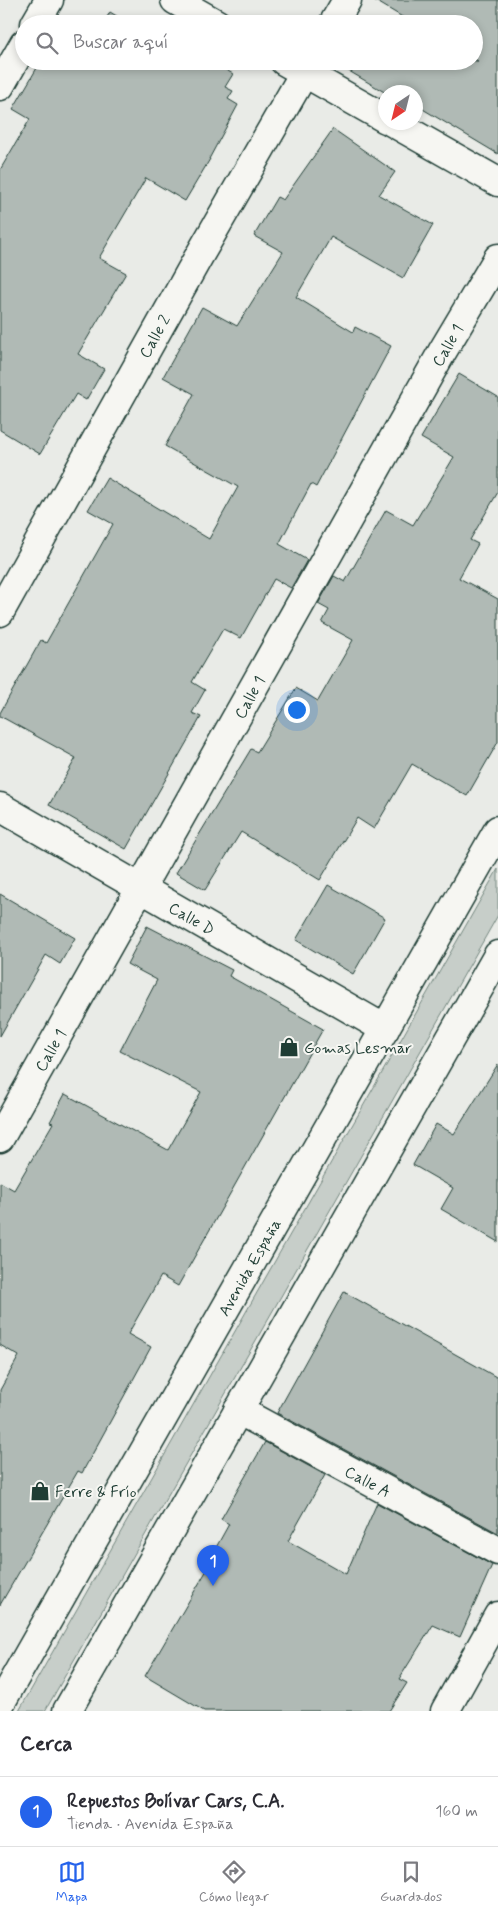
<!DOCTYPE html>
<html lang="es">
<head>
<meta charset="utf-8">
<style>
  :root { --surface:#fff; --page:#f7f7f7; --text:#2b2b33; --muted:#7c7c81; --line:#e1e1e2; --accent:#2563eb }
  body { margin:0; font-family:Mynerve,sans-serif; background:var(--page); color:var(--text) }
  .compass { position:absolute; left:378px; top:85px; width:45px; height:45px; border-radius:50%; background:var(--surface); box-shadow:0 2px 8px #0003; rotate:215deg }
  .you { position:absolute; left:296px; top:709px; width:18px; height:18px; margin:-12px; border:4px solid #fff; border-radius:50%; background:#1a73e8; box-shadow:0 0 0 8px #1a73e833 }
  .badge { display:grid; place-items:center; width:32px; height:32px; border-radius:50%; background:var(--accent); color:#fff; font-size:16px; font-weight:700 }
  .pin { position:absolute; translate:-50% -41px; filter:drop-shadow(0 1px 2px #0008) }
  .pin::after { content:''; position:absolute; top:26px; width:18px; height:15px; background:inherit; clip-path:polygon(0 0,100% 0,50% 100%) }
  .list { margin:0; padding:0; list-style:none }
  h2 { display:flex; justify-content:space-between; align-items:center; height:65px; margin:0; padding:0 20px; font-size:21px }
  h2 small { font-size:16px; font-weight:400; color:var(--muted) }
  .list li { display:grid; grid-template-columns:32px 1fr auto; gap:15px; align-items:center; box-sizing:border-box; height:70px; padding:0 20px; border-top:1px solid var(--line) }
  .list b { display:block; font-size:19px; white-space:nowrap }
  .list p { margin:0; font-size:16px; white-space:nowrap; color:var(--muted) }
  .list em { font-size:16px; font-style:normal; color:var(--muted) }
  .icon { flex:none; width:28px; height:28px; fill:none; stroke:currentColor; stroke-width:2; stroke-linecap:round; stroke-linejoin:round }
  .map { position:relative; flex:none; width:498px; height:1711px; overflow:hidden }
  .search { position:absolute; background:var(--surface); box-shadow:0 2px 8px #0003; left:15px; right:15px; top:15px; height:55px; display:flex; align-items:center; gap:12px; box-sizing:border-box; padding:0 18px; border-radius:28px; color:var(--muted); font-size:19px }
  .sheet { height:135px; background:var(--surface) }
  nav { display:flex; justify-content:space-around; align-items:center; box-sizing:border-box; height:70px; border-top:1px solid var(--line); background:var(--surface); font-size:14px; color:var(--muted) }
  nav a { display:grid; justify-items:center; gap:2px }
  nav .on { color:var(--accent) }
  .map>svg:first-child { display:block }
  .green { fill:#c7cec9; stroke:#73867e }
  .building { fill:#b0bab5; stroke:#1f3d34 }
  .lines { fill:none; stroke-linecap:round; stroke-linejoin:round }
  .minor-casing { stroke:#1f3d34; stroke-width:31 }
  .major-casing { stroke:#1f3d34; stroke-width:31 }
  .minor { stroke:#f6f6f2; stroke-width:28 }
  .major { stroke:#f6f6f2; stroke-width:28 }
  .labels { text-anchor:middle; stroke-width:4; stroke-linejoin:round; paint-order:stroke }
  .street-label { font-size:16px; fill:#1f3d34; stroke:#f6f6f2 }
  .poi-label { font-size:16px; fill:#1f3d34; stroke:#f6f6f2; text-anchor:start }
</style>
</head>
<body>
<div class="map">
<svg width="498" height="1711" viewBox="0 0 498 1711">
  <rect width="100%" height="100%" fill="#e9ebe7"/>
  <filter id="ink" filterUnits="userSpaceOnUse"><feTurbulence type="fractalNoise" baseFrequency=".02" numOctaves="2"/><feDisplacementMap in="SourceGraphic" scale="10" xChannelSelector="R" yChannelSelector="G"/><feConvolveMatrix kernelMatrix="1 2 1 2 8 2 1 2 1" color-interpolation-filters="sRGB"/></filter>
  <g filter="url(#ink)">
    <path class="green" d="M498,869V915L45,1711H19Z"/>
    <path class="building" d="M374,0H498V154L416,105V92L386,93L332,61H478L474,59V24H414Z
      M110,12L130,24H103Z
      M41,61H211L233,74L225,87L233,91L228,99L238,105L209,159H210L185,201L146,178L99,258L126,273L78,354L104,369L86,400L76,394L40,454L0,430V170L30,119L13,109Z
      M333,129L395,172L379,195L433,225L403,278L331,237L296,297L353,332L355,327L391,346L316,487L311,484L279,544L307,560L291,588L274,579L241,638L223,629L192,682L205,690L192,713L201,717L126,849L49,805L76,758L0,716V713L41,640L46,643L113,524L88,510L107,478L209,539L238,487L165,446L194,394L163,377L202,307L237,326L283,252L254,236L277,197L283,200Z
      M459,374L498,397V492L470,540L478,544L459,578L498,599V742L467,796L412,764L374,829L357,818L320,880L241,832L205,890L176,873L251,749L257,752L296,688L318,701L353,640L322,623L329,610L318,604L334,576L345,582L386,510L413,525L454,457L421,438Z
      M328,885L385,918L353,974L296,940Z
      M0,894L75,938L60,964L46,955L0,1036Z
      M147,926L232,970L229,976L323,1029L178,1286L161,1276L128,1334L151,1347L82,1473L78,1471L0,1605V1390L19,1356L0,1345V1182L14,1190L53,1123L50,1122L65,1094L168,1150L201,1092L120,1051L157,980L127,964Z
      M498,1064V1242L441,1209L453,1188L413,1165L436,1124L454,1134Z
      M344,1292L498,1378V1533L277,1413Z
      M265,1442L325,1475L288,1541L346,1574L377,1503L492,1565L460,1637L433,1625L399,1679L407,1683L389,1711H204L145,1676L211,1563L208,1562L229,1524L221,1519Z"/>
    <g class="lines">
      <defs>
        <path id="minor" d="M175,0L217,24
          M35,24L49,0
          M333,24L347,0
          M284,61L386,119
          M0,86L24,44
          M392,122L498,182
          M0,612L199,256L311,61
          M0,807L385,1029
          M0,1138L442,352L498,258
          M238,1410L498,1551
          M445,1711L498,1616"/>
        <path id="major" d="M0,1704L498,830
          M67,1711L498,955"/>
      </defs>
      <use href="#minor" class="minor-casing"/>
      <use href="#major" class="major-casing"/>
      <use href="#minor" class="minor"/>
      <use href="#major" class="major"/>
    </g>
  </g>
  <defs>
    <symbol id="shop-bare" viewBox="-9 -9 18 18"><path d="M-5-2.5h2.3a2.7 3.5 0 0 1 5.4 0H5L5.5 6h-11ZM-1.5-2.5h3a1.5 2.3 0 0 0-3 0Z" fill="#1f3d34" stroke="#f6f6f2" stroke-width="2.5" paint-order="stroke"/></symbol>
  </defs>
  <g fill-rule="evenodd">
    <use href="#shop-bare" x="275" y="1033" width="28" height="28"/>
    <use href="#shop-bare" x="26" y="1477" width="28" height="28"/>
  </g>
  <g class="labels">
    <g class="street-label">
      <text transform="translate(154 336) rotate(-61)" y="6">Calle 2</text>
      <text transform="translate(447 345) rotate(-60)" y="6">Calle 1</text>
      <text transform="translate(249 697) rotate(-61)" y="6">Calle 1</text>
      <text transform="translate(192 918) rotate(30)" y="6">Calle D</text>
      <text transform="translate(50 1050) rotate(-60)" y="6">Calle 1</text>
      <text transform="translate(249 1267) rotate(-60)" y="6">Avenida España</text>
      <text transform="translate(368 1481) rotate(28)" y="6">Calle A</text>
    </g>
    <g class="poi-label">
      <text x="304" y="1053">Gomas Lesmar</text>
      <text x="55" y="1497">Ferre &amp; Frío</text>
    </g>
  </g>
</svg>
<svg class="compass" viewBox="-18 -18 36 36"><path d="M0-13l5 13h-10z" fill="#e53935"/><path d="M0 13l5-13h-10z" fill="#7c7c81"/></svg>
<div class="you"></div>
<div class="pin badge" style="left:213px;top:1586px">1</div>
<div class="search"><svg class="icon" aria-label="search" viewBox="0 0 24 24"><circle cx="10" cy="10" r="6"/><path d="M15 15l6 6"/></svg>Buscar aquí</div>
</div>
<section class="sheet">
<h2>Cerca<small></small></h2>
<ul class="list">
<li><span class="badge">1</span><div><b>Repuestos Bolívar Cars, C.A.</b><p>Tienda · Avenida España</p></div><em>160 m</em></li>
</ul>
</section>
<nav>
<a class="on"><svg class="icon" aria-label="map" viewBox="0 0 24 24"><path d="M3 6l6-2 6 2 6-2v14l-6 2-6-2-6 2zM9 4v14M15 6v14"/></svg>Mapa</a>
<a><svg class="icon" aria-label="directions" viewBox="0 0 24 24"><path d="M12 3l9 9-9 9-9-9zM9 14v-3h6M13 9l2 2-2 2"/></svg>Cómo llegar</a>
<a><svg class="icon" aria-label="saved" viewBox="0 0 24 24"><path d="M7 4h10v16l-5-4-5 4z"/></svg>Guardados</a>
</nav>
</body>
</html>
